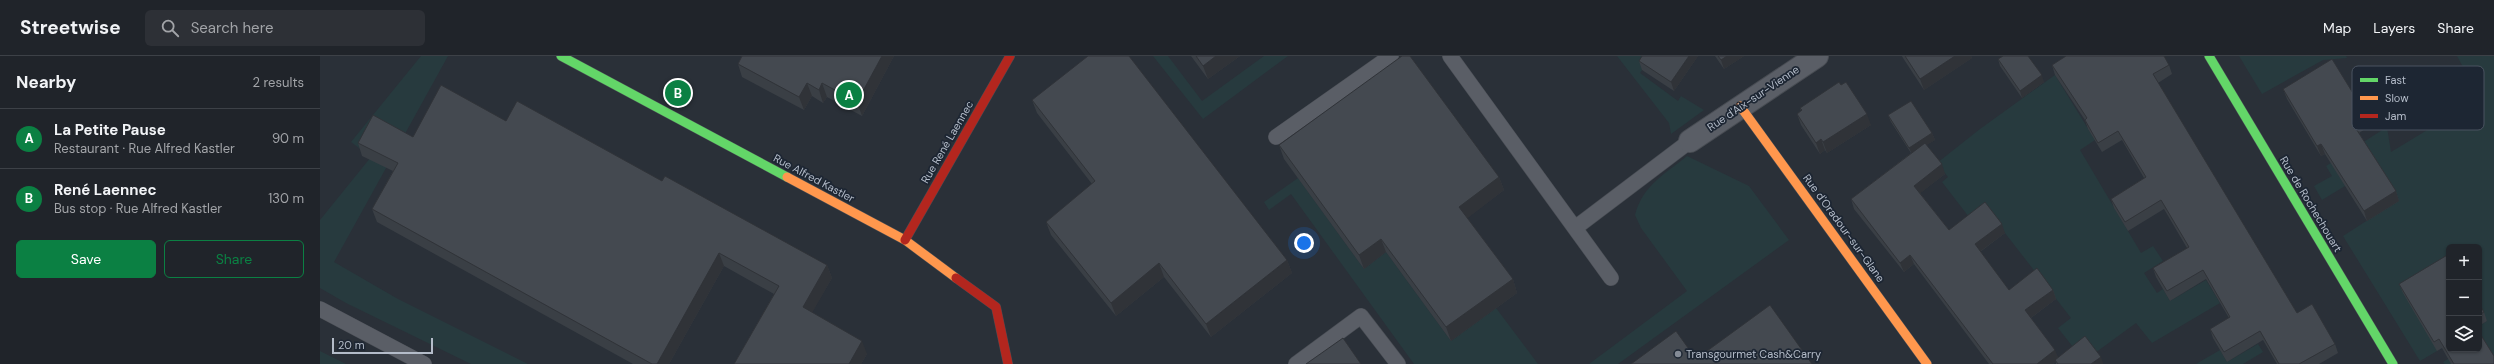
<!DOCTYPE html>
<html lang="en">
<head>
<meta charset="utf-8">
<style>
  :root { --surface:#20242a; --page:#2d3036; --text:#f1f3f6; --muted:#a2a4a8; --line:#3d4147; --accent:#0b8043 }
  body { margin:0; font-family:"DM Sans",sans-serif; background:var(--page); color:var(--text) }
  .controls { position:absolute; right:12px; bottom:12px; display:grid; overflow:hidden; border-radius:6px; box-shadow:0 1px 3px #0004 }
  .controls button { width:36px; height:36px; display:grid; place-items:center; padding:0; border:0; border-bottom:1px solid var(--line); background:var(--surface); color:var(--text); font:20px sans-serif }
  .scale { position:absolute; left:12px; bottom:10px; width:101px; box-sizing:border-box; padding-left:4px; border:2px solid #b4bcc9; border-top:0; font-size:11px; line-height:14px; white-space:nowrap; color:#b4bcc9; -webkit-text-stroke:3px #1d2633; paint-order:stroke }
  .you { position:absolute; left:984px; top:187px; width:14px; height:14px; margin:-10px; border:3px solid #fff; border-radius:50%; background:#1a73e8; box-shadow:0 0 0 6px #1a73e833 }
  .badge { display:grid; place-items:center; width:26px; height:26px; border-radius:50%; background:var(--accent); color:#fff; font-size:13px; font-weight:700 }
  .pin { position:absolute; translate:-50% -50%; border:2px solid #fff; box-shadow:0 1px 4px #0006 }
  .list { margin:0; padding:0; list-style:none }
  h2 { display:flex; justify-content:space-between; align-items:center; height:52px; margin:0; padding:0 16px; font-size:17px }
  h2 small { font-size:13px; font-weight:400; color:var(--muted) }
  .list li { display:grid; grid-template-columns:26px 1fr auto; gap:12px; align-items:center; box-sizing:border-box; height:60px; padding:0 16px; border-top:1px solid var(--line) }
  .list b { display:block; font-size:15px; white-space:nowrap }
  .list p { margin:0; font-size:13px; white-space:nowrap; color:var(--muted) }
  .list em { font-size:13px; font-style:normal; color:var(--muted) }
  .actions { display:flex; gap:8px; padding:12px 16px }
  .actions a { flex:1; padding:9px 0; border:1px solid var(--accent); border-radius:6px; text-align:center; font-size:14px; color:var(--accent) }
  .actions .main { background:var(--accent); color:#fff }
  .icon { flex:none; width:22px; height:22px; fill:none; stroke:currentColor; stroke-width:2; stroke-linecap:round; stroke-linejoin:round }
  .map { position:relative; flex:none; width:2174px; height:308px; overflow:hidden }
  header { display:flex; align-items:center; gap:24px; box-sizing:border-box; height:56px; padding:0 20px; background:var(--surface); border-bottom:1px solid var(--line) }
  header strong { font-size:19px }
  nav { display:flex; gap:22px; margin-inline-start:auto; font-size:14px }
  .search { width:280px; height:36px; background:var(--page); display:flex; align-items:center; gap:10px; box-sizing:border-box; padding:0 14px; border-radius:6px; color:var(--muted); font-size:15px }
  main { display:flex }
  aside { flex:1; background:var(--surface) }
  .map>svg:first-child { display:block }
  .green { fill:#273a3e }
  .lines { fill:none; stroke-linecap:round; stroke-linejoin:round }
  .lane-casing { stroke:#484c53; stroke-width:16 }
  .street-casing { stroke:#484c53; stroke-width:24 }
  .fast-casing { stroke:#484c53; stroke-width:10 }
  .slow-casing { stroke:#484c53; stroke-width:10 }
  .jam-casing { stroke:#484c53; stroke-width:10 }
  .lane { stroke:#5a5e66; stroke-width:15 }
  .street { stroke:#5a5e66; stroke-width:22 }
  .fast { stroke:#63d668; stroke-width:9 }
  .slow { stroke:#ff974d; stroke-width:9 }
  .jam { stroke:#b3261e; stroke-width:9 }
  .wall { fill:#3a3f45 }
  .shaded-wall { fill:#303338 }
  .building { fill:#444950; stroke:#303338 }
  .poi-dot { fill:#848b96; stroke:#1d2633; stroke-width:1.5 }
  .labels { text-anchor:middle; stroke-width:3.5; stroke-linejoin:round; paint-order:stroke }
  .street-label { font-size:11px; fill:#b4bcc9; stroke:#1d2633 }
  .poi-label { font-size:11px; fill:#b4bcc9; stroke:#1d2633; text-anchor:start }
  .key { fill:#1d2633; stroke:#4a5360; stroke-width:1 }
  .key-label { font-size:11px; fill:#b4bcc9 }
</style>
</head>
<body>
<header>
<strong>Streetwise</strong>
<div class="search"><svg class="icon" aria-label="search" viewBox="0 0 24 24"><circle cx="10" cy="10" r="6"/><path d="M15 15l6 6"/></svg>Search here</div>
<nav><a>Map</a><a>Layers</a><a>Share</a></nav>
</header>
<main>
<aside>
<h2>Nearby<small>2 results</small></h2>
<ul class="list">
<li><span class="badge">A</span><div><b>La Petite Pause</b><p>Restaurant · Rue Alfred Kastler</p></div><em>90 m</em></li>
<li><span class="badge">B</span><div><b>René Laennec</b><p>Bus stop · Rue Alfred Kastler</p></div><em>130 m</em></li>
</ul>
<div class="actions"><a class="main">Save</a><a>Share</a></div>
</aside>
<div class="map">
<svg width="2174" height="308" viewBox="0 0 2174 308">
  <rect width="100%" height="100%" fill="#2a3038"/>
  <path class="green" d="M101,0H128L14,206L78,243L208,308H151L26,247L0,232V164L51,101L31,86Z
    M833,0H848L882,45L944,0H968L883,63Z
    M1297,0H1332L1320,17L1358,45L1361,40L1384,54L1351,78L1349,67Z
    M1919,0H2026L2027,2L2003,4L1942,38Z
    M2137,0H2174V306L2170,308H2125L2123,306L2144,293H2159V270L2167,265L2159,252V191H2129V209L2117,295L2100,305L2023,180L2079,144L2025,130L2002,144L1994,130L2012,120L2006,110L2067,71L2071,96L2160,42Z
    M1735,19L1775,84L1760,94L1821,197L1833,190L1843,205L1824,217L1837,237L1843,233L1850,245L1886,224L1900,247L1832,287L1816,267L1775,297L1753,291L1738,272L1751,262L1664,150L1649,161L1622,126L1628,121L1617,107L1660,73Z
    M1367,100L1429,130L1469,184L1298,308H1269L1367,235L1321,172L1315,159C1323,129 1344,119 1367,100Z
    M978,122L1044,213L1066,196L1131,285L1176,252L1218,308H1094L971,138L949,154L944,146Z
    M1938,288L1943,296L1923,308H1876L1900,294L1907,306Z
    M0,295L26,308H0Z"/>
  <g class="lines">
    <defs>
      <path id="lane" d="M1130,0L1291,222
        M956,81L1071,0
        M1255,172L1370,85
        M0,253L104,308
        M976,308L1041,260L1078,308"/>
      <path id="street" d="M1370,85L1497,0"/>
      <path id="fast" d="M241,0L467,121
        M1889,0L2073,308"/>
      <path id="slow" d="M1420,50L1607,308
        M467,121L585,184L636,222"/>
      <path id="jam" d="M585,184L690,0
        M636,222L676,251L688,308"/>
    </defs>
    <use href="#lane" class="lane-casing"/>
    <use href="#street" class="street-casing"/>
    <use href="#fast" class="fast-casing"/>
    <use href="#slow" class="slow-casing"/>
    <use href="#jam" class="jam-casing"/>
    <use href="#lane" class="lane"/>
    <use href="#street" class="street"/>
    <use href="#fast" class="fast"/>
    <use href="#slow" class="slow"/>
    <use href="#jam" class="jam"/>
  </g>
  <path class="wall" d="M422,0H574L542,60L507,41L503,47L492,40L484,54L422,21L418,8Z
    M871,0H920L888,23Z
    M1378,0L1354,35L1322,14L1319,5Z
    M1395,0H1424L1404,13Z
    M1582,0H1651L1652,2L1604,34L1583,2Z
    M1678,3L1724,26L1702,42L1680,10Z
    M1732,9H1849L1852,18L1838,27L1977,257L2015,288L2018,297L1999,308H1957L1943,284L1907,306L1893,282L1890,273L1909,262L1886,223L1850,245L1836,221L1833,212L1867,192L1844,153L1808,175L1794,152L1791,143L1824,122L1802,84L1782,96L1768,73L1765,64L1735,19Z
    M1521,29L1551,69L1507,97L1505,94L1500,98L1481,69L1477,58L1481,55L1480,52Z
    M1963,33L2047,60L2050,70L2039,77L2076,135L2079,145L2047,165L2005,98L2001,100L1967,43Z
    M712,44L967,204L972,217L891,281L844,221L796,260L731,179L726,166L772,128L717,57Z
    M1568,59L1612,77L1615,84L1606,89L1625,118L1600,137L1629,174L1685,177L1660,196L1689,234H1733L1736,243L1711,262L1738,301L1783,307V308H1736V306L1733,308H1669L1594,208L1584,216L1534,153L1531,143L1591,97L1571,66Z
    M186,65L342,125L507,209L512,222L492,256L547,298L541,308H414L454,238L404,210L349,308H313L57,166L52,153L73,115L42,100L38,87L93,81Z
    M959,89L1179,121L1184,134L1147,162L1193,223L1197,237L1131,285L1066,196L1044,213L964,103Z
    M2079,228L2129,293L2174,308H2131L2122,292L2117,295L2083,237Z
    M2159,248L2164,256L2167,265L2159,270Z"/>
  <path class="shaded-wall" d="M562,0H574L542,60L537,46Z
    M896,0H920L888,23L883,10Z
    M1369,0H1378L1354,35L1351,26Z
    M1407,0H1424L1404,13L1401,4Z
    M1635,0H1651L1652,2L1604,34L1600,23Z
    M1722,19L1724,26L1702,42L1700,35Z
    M487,27L492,40L484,54L479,41Z
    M502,27L507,41L503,47L499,34Z
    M1547,58L1551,69L1507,97L1503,86Z
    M1612,77L1615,84L1592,98L1589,92Z
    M1501,83L1505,94L1500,98L1496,87Z
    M2001,88L2005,98L2001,100L1997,90Z
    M1622,108L1625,118L1598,139L1594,130Z
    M1179,121L1184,134L1144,165L1139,151Z
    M2076,135L2079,145L2047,165L2044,155Z
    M1682,168L1685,177L1658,197L1655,188Z
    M1061,183L1066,196L1044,213L1039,199Z
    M399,197L404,210L349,308H337Z
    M1590,199L1594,208L1584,216L1580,207Z
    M967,204L972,217L891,281L886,268Z
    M839,207L844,221L796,260L791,247Z
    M507,209L512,222L488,264L483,251Z
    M1193,223L1197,237L1131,285L1126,271Z
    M1733,234L1736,243L1708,264L1705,254Z
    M542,285L547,298L541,308H529Z
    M1735,294L1739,303L1735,304L1736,306L1733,308H1717Z
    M1781,301L1783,307V308H1771Z"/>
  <path class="building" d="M422,0H562L537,46L502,27L499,34L487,27L479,41L418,8Z
    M768,0H809L967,204L886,268L839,207L791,247L726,166L775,125L712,44Z
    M876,0H896L883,10Z
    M1082,0H1090L1179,121L1139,151L1193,223L1126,271L1061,183L1039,199L959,89Z
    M1322,0H1369L1351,26L1319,5Z
    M1398,0H1407L1401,4Z
    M1585,0H1635L1600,23Z
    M1683,0H1708L1722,19L1700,35L1678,3Z
    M1746,0H1844L1849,9L1833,18L1977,257L1992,248L2015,288L1979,308H1959L1940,275L1904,296L1890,273L1910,261L1883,214L1847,235L1833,212L1869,191L1841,144L1805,166L1791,143L1826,121L1798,75L1778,87L1765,64L1767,62L1732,9Z
    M2012,3L2047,60L2033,68L2076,135L2044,155L2001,88L1997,90L1963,33Z
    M1519,26L1521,29L1526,26L1547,58L1503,86L1501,83L1496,87L1477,58L1482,54L1480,52Z
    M121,29L186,65L197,45L342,125L345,120L507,209L483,251L542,285L529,308H414L459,230L399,197L337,308H332L52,153L78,107L38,87L53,59L93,81Z
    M1591,45L1612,77L1589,92L1568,59Z
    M1605,87L1622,108L1594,130L1629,174L1665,146L1682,168L1655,188L1689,234L1717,212L1733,234L1705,254L1735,294L1717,308H1673L1590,199L1580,207L1531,143Z
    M2129,198V293H2159V276L2174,300V308H2134L2119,283L2114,286L2079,228Z
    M2159,248L2164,256L2159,259Z
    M1450,249L1492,308H1311L1356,275L1376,303Z
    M1765,280L1781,301L1771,308H1738L1735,304Z
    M1023,282L1041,308H986Z"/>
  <circle class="poi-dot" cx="1358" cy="298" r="4"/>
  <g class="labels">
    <g class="street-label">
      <text transform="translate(1433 42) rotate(-34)" y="4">Rue d'Aix-sur-Vienne</text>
      <text transform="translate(627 86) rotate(-60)" y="4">Rue René Laennec</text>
      <text transform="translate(494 122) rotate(28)" y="4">Rue Alfred Kastler</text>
      <text transform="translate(1991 148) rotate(59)" y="4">Rue de Rochechouart</text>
      <text transform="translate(1524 172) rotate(54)" y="4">Rue d'Oradour-sur-Glane</text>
    </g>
    <g class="poi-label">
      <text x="1366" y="302">Transgourmet Cash&amp;Carry</text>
    </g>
  </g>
  <rect x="2032" y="10" width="132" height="64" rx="6" class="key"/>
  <rect x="2040" y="22" width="18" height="4" fill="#63d668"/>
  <rect x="2040" y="40" width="18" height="4" fill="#ff974d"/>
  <rect x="2040" y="58" width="18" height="4" fill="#b3261e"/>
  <g class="key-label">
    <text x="2065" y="28">Fast</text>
    <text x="2065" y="46">Slow</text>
    <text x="2065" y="64">Jam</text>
  </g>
</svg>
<div class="controls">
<button>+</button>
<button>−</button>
<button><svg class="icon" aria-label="layers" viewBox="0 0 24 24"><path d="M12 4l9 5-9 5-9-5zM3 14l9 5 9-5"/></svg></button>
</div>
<div class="scale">20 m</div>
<div class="you"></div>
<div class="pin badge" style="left:529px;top:39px">A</div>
<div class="pin badge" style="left:358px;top:37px">B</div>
</div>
</main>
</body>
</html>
